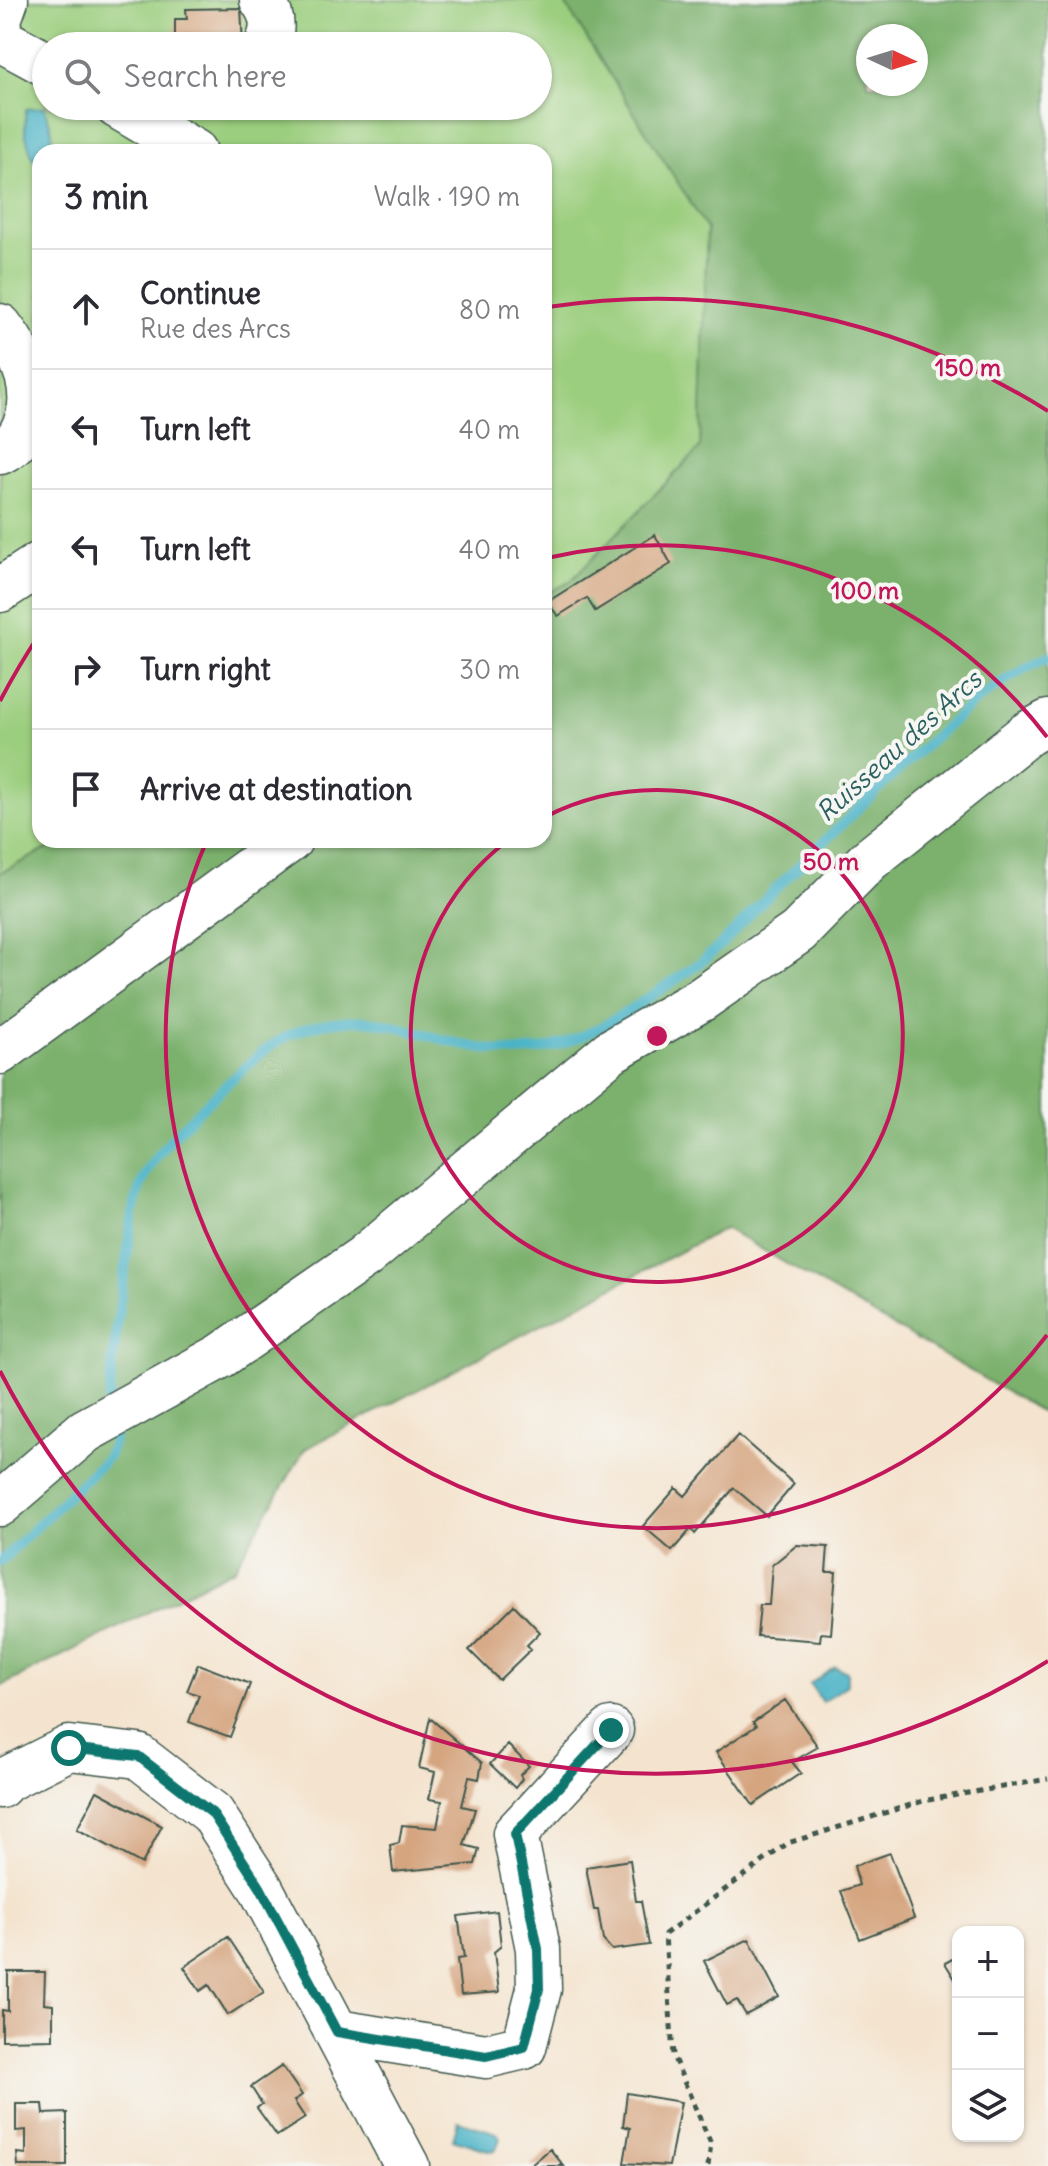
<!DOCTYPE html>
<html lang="en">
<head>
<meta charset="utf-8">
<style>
  :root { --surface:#fff; --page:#f7f7f7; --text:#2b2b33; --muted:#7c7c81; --line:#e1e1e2 }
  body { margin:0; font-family:Delius,sans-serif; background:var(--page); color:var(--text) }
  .controls { position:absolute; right:24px; bottom:24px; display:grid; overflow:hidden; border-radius:16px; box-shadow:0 2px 6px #0004 }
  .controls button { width:72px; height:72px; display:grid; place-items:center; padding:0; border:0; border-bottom:2px solid var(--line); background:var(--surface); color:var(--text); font:40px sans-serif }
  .compass { position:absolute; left:856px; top:24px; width:72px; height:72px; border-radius:50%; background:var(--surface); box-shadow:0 2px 6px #0004; rotate:94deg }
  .stop { position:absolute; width:24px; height:24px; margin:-18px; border:6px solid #0f766e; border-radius:50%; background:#fff }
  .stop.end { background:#0f766e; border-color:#fff; box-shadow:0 2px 8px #0008 }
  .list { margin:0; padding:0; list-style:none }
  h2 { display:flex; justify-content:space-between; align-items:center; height:104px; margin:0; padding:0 32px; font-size:34px }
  h2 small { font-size:26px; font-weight:400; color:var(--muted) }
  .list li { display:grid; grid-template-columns:52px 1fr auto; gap:24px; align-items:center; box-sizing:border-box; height:120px; padding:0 32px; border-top:2px solid var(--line) }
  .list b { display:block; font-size:30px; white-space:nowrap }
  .list p { margin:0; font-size:26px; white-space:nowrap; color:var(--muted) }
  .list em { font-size:26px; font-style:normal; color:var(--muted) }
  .icon { flex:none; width:44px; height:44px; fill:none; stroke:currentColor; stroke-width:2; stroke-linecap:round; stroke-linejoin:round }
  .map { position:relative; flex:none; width:1048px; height:2166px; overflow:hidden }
  .search { position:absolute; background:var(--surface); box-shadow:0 2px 6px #0004; left:32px; top:32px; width:520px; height:88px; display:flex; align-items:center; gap:20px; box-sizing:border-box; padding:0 28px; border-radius:44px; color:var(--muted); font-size:30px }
  .panel { position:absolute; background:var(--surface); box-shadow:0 2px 6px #0004; left:32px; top:144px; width:520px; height:704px; border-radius:24px }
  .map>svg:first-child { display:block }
  .green { fill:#9bce7e; stroke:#5d8659; stroke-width:2; fill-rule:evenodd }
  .forest { fill:#7cb16d; stroke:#4e7750; stroke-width:2; fill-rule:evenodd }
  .water { fill:#48b2c6; stroke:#34787d; stroke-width:2 }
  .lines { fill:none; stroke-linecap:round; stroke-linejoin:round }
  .stream { stroke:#48b2c6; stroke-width:10 }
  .building { fill:#d5a580 }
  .minor-casing { stroke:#3f564b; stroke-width:47 }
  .path { stroke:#3f564b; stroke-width:5; stroke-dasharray:6 6; stroke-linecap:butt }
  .minor { stroke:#fff; stroke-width:44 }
  .route { stroke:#0f766e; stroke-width:10 }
  .ring { fill:none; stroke:#c2185b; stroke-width:4 }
  .labels { text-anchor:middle; stroke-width:8; stroke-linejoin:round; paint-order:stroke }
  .water-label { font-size:26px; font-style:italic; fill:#2b6060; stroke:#f6f6f2 }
  .centre { fill:#c2185b; stroke:#f6f6f2; stroke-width:4 }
  .ring-label { font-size:24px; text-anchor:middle; font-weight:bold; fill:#c2185b; stroke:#f6f6f2; stroke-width:8; stroke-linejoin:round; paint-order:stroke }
</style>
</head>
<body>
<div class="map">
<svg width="1048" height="2166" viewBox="0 0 1048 2166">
  <rect width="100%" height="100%" fill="#f6f6f2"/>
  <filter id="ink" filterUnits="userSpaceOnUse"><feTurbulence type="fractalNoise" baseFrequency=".0125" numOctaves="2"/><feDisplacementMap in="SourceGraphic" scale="16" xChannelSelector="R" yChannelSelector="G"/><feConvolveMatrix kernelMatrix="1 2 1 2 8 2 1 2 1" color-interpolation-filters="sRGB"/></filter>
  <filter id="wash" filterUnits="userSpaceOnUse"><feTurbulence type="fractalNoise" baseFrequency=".006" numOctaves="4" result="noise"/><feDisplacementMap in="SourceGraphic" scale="32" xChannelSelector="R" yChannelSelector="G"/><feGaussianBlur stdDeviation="1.8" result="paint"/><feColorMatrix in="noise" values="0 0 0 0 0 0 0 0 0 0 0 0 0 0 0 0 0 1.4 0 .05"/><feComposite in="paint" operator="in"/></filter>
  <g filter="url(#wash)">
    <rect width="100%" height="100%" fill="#f4e4cf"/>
    <path class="green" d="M0,0H563L707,229L700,448L570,582L544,595V152H40V840H65L0,873ZM46,46H538V106H46Z"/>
    <path class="forest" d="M563,0H1048V1416L725,1228L305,1449L234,1569L0,1687V873L65,840H544V595L570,582L700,448L707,229ZM868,36H916V84H868Z"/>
    <path class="water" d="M44,107L51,127L53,142L56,144L58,150L57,152H40V159L33,160L25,133L26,109Z
      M835,1667L847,1672V1685L822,1702L810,1684Z
      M458,2121L497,2133L500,2138L496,2150L491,2151L453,2139Z"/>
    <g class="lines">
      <path class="stream" d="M109,1402C113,1353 119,1304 127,1255C131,1226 134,1190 151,1165C169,1137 205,1105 229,1082C268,1046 289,1026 344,1021C380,1018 416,1033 449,1041C475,1048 503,1054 529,1051C585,1046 644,1000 690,970C719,950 743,921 768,896C811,854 854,812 899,770C944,728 990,682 1048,657
        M0,1562L108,1457L113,1444L114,1436L109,1430"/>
    </g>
    <g id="blocks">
      <path class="building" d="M241,8L243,46H175V19H187L186,9Z
        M655,535L671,564L595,611L587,598L558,616L547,602Z
        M738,1435L794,1484L767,1516L734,1488L695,1534L691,1529L672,1551L643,1526L676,1488L685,1496Z
        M797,1545L828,1547L826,1572H836L831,1634L821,1633L820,1641L757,1636L760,1605H769L772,1565Z
        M514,1605L540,1632L527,1645L531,1649L499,1680L469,1650Z
        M198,1664L250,1684L230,1737L189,1722L199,1695L187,1691Z
        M785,1700L818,1747L792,1762L801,1773L753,1805L716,1752L756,1726L753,1722Z
        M430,1718L482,1763L479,1779L469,1777L462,1806L475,1809L464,1845L479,1849L475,1864L393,1872L390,1845L399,1843L402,1825L437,1828L442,1801L429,1799L435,1772L419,1768Z
        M508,1745L529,1766L520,1775L522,1779L515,1788L490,1764Z
        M97,1791L162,1826L142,1864L77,1829Z
        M890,1853L914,1918L860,1939L841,1891L859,1885L854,1866Z
        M630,1860L636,1901H641L649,1945L612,1950L603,1940L598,1910H594L586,1867Z
        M497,1911L501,1946L494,1952L499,1992L461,1995L457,1959L464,1958L458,1916Z
        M228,1937L264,1992L228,2015L209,1985L200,1991L184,1967Z
        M749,1939L779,1997L746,2015L737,2000L727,2005L704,1961Z
        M958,1956V1984L945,1963Z
        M8,1972H45L44,2004L53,2005V2039L2,2040V2010L8,2011Z
        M282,2066L302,2095L294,2101L305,2118L277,2136L257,2108L262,2104L251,2087Z
        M627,2093L681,2102L669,2166L624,2163L630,2128L623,2126Z
        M16,2104H43L44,2114L67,2113V2166H18L17,2153L26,2154V2130L16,2131Z
        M550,2149L564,2166H530Z"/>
    </g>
  </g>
  <g filter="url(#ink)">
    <use href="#blocks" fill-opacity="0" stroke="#3f564b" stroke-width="2"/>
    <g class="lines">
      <defs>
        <path id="minor" d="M262,0C273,15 275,29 266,46
          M0,17L6,0
          M0,39L46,64
          M117,106L195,152
          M0,326C23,355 42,395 22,431C17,441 11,447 0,452
          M0,590L40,564
          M0,1052L290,840
          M0,1504L85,1431L221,1356L364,1257L611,1051L702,999L798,932L869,860L1027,734L1048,722
          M0,1786L5,1780L69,1748L138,1756L212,1813L260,1887L407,2166
          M337,2032L486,2056L524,2047L539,1989L538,1949L515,1834L611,1730"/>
      </defs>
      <use href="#minor" class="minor-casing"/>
      <path class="path" d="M708,2166L711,2144L673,2056L665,1934L788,1843L923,1801L1048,1779"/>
      <use href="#minor" class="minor"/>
    </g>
  </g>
  <g class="lines" filter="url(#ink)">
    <path class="route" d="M69,1748L138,1756L212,1813L260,1887L337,2032L486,2056L524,2047L539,1989L538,1949L515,1834L611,1730"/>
  </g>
  <g class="ring">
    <path d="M545 817A246 246 0 1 1 507 841"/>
    <path d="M1047 1335A491 491 0 0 1 207 840M547 558A491 491 0 0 1 1047 737"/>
    <path d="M1048 1661A737 737 0 0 1 0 1371M0 701A737 737 0 0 1 39 635M548 307A737 737 0 0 1 1048 411"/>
  </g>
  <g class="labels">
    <g class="water-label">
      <text transform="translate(899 746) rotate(-42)" y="9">Ruisseau des Arcs</text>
    </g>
  </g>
  <circle cx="657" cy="1036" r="12" class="centre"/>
  <g class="ring-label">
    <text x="968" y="376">150 m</text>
    <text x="865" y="599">100 m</text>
    <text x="831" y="870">50 m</text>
  </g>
</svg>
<div class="controls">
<button>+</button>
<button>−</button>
<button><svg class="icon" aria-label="layers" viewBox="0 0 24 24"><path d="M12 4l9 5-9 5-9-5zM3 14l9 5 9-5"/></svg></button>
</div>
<svg class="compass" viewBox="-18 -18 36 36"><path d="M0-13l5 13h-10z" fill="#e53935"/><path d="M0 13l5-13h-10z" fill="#7c7c81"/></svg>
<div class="stop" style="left:69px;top:1748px"></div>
<div class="stop end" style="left:611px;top:1730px"></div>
<div class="search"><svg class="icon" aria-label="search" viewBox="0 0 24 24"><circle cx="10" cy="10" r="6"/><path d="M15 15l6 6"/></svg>Search here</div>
<section class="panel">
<h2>3 min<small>Walk · 190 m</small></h2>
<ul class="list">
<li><svg class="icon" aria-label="ahead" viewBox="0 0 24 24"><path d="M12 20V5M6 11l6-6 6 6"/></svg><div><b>Continue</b><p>Rue des Arcs</p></div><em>80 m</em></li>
<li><svg class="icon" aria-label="left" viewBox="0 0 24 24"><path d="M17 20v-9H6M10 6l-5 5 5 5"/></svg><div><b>Turn left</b></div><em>40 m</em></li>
<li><svg class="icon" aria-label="left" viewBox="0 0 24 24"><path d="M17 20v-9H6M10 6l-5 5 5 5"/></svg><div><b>Turn left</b></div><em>40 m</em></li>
<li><svg class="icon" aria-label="right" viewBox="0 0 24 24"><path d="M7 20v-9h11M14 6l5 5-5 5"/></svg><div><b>Turn right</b></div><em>30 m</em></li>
<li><svg class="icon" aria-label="arrive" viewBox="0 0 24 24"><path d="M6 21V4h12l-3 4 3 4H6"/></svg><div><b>Arrive at destination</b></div></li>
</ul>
</section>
</div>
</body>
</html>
